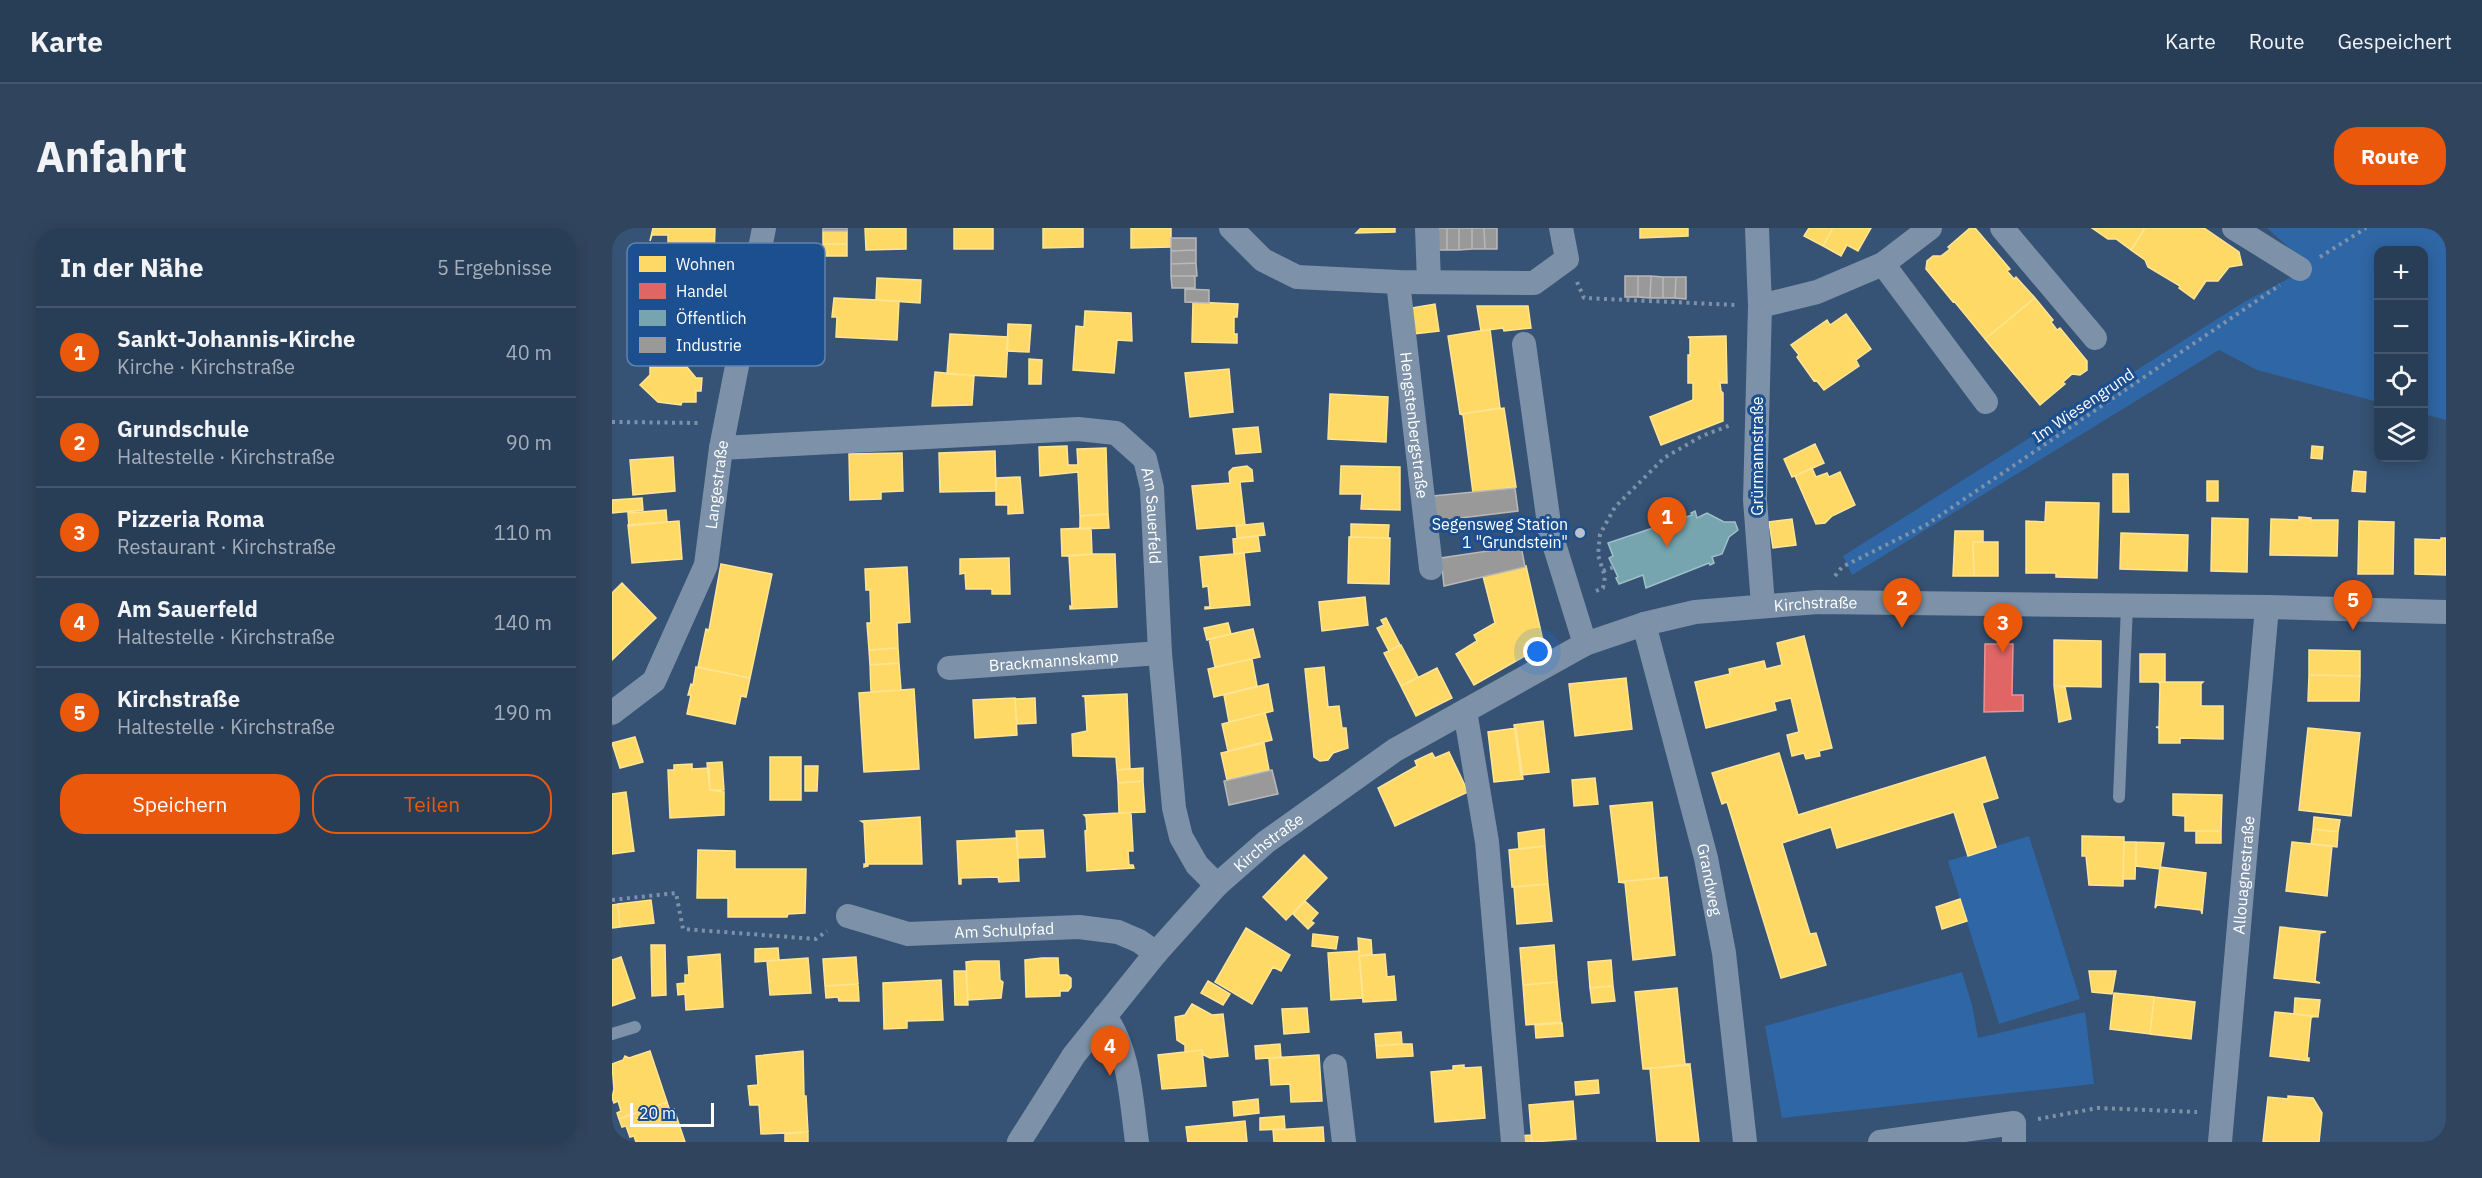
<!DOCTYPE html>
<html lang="de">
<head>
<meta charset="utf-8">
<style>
  :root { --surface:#283e57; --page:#30455d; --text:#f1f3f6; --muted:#a5aeba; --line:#44576d; --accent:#ea580c }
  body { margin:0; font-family:"IBM Plex Sans",sans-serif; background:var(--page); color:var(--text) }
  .controls { position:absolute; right:18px; top:18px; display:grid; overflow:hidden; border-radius:12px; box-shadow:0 3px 15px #0003 }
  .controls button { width:54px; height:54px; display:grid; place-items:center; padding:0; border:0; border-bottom:2px solid var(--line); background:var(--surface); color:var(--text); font:30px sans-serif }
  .scale { position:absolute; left:18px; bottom:15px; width:84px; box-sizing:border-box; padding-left:6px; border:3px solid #fff; border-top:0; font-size:16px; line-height:21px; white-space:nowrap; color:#fff; -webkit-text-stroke:4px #1b4f8f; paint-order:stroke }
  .you { position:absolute; left:926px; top:424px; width:21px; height:21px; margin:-15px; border:4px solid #fff; border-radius:50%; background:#1a73e8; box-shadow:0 0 0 9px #1a73e833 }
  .badge { display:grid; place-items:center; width:39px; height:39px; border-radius:50%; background:var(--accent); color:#fff; font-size:20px; font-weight:700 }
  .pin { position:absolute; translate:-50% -50px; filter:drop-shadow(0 2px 3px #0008) }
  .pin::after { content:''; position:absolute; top:32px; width:21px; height:18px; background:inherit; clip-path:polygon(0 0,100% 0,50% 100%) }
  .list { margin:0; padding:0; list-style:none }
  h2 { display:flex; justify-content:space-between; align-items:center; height:78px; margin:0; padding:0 24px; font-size:26px }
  h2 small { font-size:20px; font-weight:400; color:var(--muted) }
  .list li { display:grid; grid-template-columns:39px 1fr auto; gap:18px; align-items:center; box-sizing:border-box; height:90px; padding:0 24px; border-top:2px solid var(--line) }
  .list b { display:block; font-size:22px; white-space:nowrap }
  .list p { margin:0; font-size:20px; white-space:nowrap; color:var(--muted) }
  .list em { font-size:20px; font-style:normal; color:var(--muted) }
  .actions { display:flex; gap:12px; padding:18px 24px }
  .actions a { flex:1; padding:14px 0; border:2px solid var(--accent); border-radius:24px; text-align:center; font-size:21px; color:var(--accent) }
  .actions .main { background:var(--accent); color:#fff }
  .icon { flex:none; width:33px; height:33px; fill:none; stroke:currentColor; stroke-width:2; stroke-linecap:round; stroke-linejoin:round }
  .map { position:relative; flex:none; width:1834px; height:914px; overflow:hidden; border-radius:24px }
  header { display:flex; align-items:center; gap:36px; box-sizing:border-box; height:84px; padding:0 30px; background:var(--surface); border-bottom:2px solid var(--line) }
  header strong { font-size:28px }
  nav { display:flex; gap:33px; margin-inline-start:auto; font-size:21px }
  .intro { display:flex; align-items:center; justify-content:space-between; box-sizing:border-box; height:144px; padding:0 36px }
  h1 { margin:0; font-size:42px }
  .button { padding:15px 27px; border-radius:24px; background:var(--accent); color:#fff; font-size:21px; font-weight:700 }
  main { display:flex; gap:36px; padding:0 36px }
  aside { flex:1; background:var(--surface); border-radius:24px; box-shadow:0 3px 15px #0003 }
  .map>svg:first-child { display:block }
  .green { fill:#2f66a5 }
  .homes { fill:#ffd966; stroke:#ffe494; stroke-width:1.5 }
  .shops { fill:#e06666; stroke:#e99494; stroke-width:1.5 }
  .public { fill:#76a5af; stroke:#9fc0c7; stroke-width:1.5 }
  .industry { fill:#999; stroke:#b8b8b8; stroke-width:1.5 }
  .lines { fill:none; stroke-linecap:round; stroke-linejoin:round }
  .path { stroke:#7d92a8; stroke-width:4; stroke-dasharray:3 4.5; stroke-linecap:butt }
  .lane { stroke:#7d92a8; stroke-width:12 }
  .street { stroke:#7d92a8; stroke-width:24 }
  .poi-dot { fill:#b9c2ce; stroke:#1b4f8f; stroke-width:2 }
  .labels { text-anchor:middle; stroke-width:6; stroke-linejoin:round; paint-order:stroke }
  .street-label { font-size:16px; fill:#fff; stroke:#1b4f8f }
  .poi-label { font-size:16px; fill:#fff; stroke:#1b4f8f; text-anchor:end }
  .key { fill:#1b4f8f; stroke:#5f84b1; stroke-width:1.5 }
  .key-label { font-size:16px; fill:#fff }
</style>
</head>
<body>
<header>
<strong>Karte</strong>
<nav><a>Karte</a><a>Route</a><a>Gespeichert</a></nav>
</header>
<div class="intro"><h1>Anfahrt</h1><a class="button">Route</a></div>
<main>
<aside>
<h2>In der Nähe<small>5 Ergebnisse</small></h2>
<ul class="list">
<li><span class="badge">1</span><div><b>Sankt-Johannis-Kirche</b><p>Kirche · Kirchstraße</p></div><em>40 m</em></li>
<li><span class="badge">2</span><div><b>Grundschule</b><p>Haltestelle · Kirchstraße</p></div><em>90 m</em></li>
<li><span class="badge">3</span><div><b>Pizzeria Roma</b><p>Restaurant · Kirchstraße</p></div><em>110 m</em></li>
<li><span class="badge">4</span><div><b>Am Sauerfeld</b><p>Haltestelle · Kirchstraße</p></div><em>140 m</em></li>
<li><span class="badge">5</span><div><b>Kirchstraße</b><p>Haltestelle · Kirchstraße</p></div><em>190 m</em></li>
</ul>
<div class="actions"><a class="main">Speichern</a><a>Teilen</a></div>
</aside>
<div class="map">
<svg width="1834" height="914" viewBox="0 0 1834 914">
  <rect width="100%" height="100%" fill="#365274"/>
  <path class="green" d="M1655,0H1834V192L1812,186V22H1766V174L1645,142L1607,122L1240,347L1231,328L1632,74L1698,39Z
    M1417,608L1468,771L1387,796L1336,633Z
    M1350,744L1360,777L1366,810L1473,784L1482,856L1170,890L1153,798Z"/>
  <path class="homes" d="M41,0H103L102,28H56V7H40L38,13Z
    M253,0H294V21L254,22Z
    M342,0H381V21H342Z
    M431,0H471V19L431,20Z
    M519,0H559V19L519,20Z
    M749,0H783V4L744,5Z
    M1028,0H1076V8L1028,10Z
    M1197,0H1221L1211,18L1192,8Z
    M1221,0H1259L1246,23L1235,17L1229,28L1211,18Z
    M1358,0H1363L1398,41L1395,43L1402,51L1404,49L1423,70L1373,111L1342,73L1341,74L1314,41L1315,33L1321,28H1329L1338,21L1336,19Z
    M1480,0H1533L1519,22L1504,11H1496Z
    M1533,0H1592L1627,24L1630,37L1617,39L1606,53H1594L1582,71L1567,60L1568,58L1536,39L1533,32L1519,22Z
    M211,3H235V16H211Z
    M211,16H235V28H211Z
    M265,50L309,52L308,75L264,72Z
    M222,70L287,73L285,112L224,109L225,89H220Z
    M1423,70L1441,92L1439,94L1445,102L1448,100L1475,133V142L1468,147L1460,146L1451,154L1453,156L1428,177L1373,111Z
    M581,74L626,76L625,89H622V106H625V115L580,114Z
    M823,76L827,103L802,106L799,80Z
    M865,78H916L919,100L892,103L891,100L869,103Z
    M473,83L519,85L520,113L505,112L502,145L461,142L464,98L472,99Z
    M1234,86L1259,121L1244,132L1247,138L1212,162L1204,152L1202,153L1185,129L1187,127L1179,117L1215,92L1218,97Z
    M396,96L419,97L417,124L395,123Z
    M878,101L888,180L848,186L836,108Z
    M338,106L396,109L394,149L335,146Z
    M1114,108L1115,155H1108L1109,163L1111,165V193L1049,217L1038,189L1081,172V155H1076V127H1078V110L1076,109Z
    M417,131L430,132L429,156H417Z
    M38,139H75L84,150H90L89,163H84V174H70L69,177L46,174L28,157L38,147Z
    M617,141L621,184L578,189L573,145Z
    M323,144L362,148L360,177L320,178Z
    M718,166L776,169L774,214L716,211Z
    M892,180L904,259L861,265L851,187L848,186Z
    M646,199L649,224L624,226L621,201Z
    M1203,216L1212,235L1180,249L1172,231Z
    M455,218L456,237H466L465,221L494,220L496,286L468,288L466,244L428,248L427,219Z
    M1700,218L1711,219L1710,231L1699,230Z
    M383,223L384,263L328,264L327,225Z
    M290,225L291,263L269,264V271L238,272L237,226Z
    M61,229L63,263L21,267L18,232Z
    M635,238L640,242L641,253L628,254L633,297L585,301L580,258L618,255L617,244L621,240Z
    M729,238L788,239V282L749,281L750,266H728Z
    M1200,240L1204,249L1215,245L1217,249L1228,244L1243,277L1220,288L1213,295L1204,296L1183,248Z
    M1742,243L1754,244L1753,264L1740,263Z
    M1501,246H1516L1517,284H1501Z
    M408,249L411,285L396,286V277H384V250Z
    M1595,253H1606V273H1595Z
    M30,270L31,282L0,285V272Z
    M1434,274L1487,275L1485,350L1444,349V345H1414V293L1433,294Z
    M54,282L55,294L17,298L16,285Z
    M496,286L497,300L468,301V288Z
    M1687,289L1699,290V292H1726L1725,328L1658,327L1659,291L1687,292Z
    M1600,290L1636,291L1635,344L1599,343Z
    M1180,291L1184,317L1161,320L1157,294Z
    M67,293L70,331L20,335L16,297Z
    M1747,293L1782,294L1781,346H1746Z
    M651,295L653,307L625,310L624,298Z
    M739,296L777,297L776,310L739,309Z
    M479,300L480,326L450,328L449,301Z
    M1343,303H1371V314H1361L1362,348H1341Z
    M1509,305L1576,307L1575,343L1508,341Z
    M646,308L648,323L622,326L621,311Z
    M737,309L778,310L777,356L736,355Z
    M1829,310H1834V347L1803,346V311L1829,312Z
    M1361,314H1386V348H1362Z
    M632,325L638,377L593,381V379H598L596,358L591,359L588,329Z
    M480,326H503L505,379L458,381V378L460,379L457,328Z
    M397,330L398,366H380V361H354L353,345L348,346V331Z
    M109,336L160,346L138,450L86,439L94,401L97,402Z
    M914,338L932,417L862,457L844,426L865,413L862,407L883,395L871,348Z
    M295,339L298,394L285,395L286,420L257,422L255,395H259L258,362H254L253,341Z
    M10,355L44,390L0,432V365Z
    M753,369L756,397L710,403L707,374Z
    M774,390L788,417L777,423L765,400L772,397L769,392Z
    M616,395L619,406L595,412L592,400Z
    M641,401L648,429L603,439L597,411Z
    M1192,408L1220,520L1207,523L1208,528L1194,531L1192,525L1180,528L1175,507L1187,504L1179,470L1162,474L1164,482L1094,500L1083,454L1118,446L1117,441L1152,433L1154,441L1170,437L1165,415Z
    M1442,412L1489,413V459L1442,458Z
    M789,417L806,449L789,458L772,425Z
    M286,420L287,435L258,437L257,422Z
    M1697,422L1748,423V448L1697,447Z
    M1528,426H1553V454H1528Z
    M640,431L645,458L602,469L596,441Z
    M287,435L289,462L259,464L258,437Z
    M84,439L138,450L134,469L129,468L123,496L75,486L79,467H76L79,456L81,457Z
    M712,439L716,479L727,478L730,500H734L736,520L721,525L716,532L708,533L702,529L693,441Z
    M825,440L840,470L804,488L789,458Z
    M1697,447L1748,448L1747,473H1696Z
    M1014,450L1020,501L963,508L957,456Z
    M1546,454H1591L1589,456V478H1611V511L1568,510V515H1547V500L1544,499H1547L1548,456Z
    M656,456L661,483L617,494L612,467Z
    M1442,458L1453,459L1459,491L1447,494Z
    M302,461L307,541L252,544L247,465Z
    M515,466L518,541L505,542L504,529L461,528L460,506L475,503L473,469L470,468Z
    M403,470L405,507L363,510L361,472Z
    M423,470L424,495L405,496L403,471Z
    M653,485L660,512L616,523L610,496Z
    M931,493L937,544L909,547L902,497Z
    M904,500L911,551L882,554L876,504Z
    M1696,500L1748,505L1739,588L1687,582Z
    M23,509L31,534L8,540L0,515Z
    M652,515L657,542L615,552L609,525Z
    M837,524L856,564L783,598L766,560L805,538L803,533L820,525L823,530Z
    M1167,525L1186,587L1373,529L1386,570L1370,575L1384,619L1356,628L1342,584L1225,620L1219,599L1170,615L1198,706L1204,705L1214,737L1169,750L1115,574L1110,576L1100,545Z
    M158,529H189V572H158Z
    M110,534L112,562H98L95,535Z
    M80,536V541L97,540L98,562L112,564V587L58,590L56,542H62V537Z
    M193,538H206L205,563H193Z
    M531,540V553L506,555L505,542Z
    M983,550L986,576L962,578L960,552Z
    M531,553L533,584L507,585L506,555Z
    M14,564L22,623L0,626V566Z
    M1561,566L1610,567L1609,603H1573V588L1561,587Z
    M1040,574L1047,650L1007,654L998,578Z
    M507,585H519L521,623H516L517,637H521L522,640L475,643L473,603L475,602L474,589L472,587Z
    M308,589L310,636H256V638L252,639V636H254L252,595L249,593Z
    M1702,589L1728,592L1726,604L1701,601Z
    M932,601L933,618L907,621L906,605Z
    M1701,601L1726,604L1725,619L1699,616Z
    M431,602L433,629L406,630L404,603Z
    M1584,603H1609V615H1584Z
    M1470,608L1512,609L1511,658L1477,657L1474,628H1470Z
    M405,610L407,653L387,654L386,649L349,650V656H347L345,613Z
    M1512,614H1524L1523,651H1511Z
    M1524,614L1552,615L1548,641L1524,638Z
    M1680,614L1720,618L1715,668L1674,663Z
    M933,618L936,656L900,659L897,622Z
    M86,622L123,623V641H194L193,685L176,686L175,689H116V670H85Z
    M692,627L715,650L674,692L651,669Z
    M1548,639L1594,645L1590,686L1589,682L1545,677L1543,680Z
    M1055,649L1063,727L1021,732L1013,655L1006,654Z
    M936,656L940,693L905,696L902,659Z
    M1348,671L1355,693L1330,701L1324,679Z
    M39,672L42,695L8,699L6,676Z
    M693,673L706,685L699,693L702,695L696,701L681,686Z
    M6,676L8,699L0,700V677Z
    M1668,699L1714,704L1708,705L1703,753L1708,755L1662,750Z
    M634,700L678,727L669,743L661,739L640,776L603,754Z
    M701,706L726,709L724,721L700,718Z
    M746,710L759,712L760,726L747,728Z
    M39,717H53L54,767L40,768Z
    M942,717L945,754L911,757L908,720Z
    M166,720L167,732L143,734V721Z
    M747,723L751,770L719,772L716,725Z
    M108,726L111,779L74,782L73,766L66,767L65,756L73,755V747H77L76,729Z
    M773,726L775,749L782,748L784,772L751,774L747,728Z
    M9,729L23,770L0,778V732Z
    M244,729L246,756L213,758L211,731Z
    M196,730L199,765L158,767L155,733Z
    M430,730H446L447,747H455L459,750V759L456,763H448V768L414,769L413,732Z
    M999,732L1001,758L978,760L976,734Z
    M362,733H387L388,752L391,754L389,770L356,772L354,734Z
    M342,743H354L356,777H343Z
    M1477,743H1504L1500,766L1480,764Z
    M329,752L331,792L295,793V800L272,801L271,755Z
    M596,753L618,766L611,777L589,765Z
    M945,754L949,794L914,797L911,757Z
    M246,756L247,773H227L226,769L214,770L213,758Z
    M1001,758L1003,773L980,775L978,760Z
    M1065,760L1073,836H1079L1031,841L1023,764Z
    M1502,765L1542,769L1538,806L1498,801Z
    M1542,769L1583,774L1579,811L1538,806Z
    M1683,770L1708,772L1706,789L1682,786Z
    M580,776L600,787L611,786L616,828L598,830L590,826V822L573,824V817L565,812L563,789L573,787Z
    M695,780L697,804L672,806L670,781Z
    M1663,784L1702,788L1699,790L1695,830H1697V833L1658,828Z
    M950,795L951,808L924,810L923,797Z
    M789,804L790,816L764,818L763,806Z
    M668,816L669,829L644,831L643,818Z
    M790,816H800L801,828L765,830L764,818Z
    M590,822L594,858L550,861L546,827Z
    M38,823L55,874L7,891L5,885L9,883L6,873L2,875L0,870L2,861L0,836L11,832L13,828L17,830Z
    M191,823L192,868H194L196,904L149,906L147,877H138L136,858L146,857L144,828Z
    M707,827L710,873L679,874L678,856L659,857L657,830Z
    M852,837V840L869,839L873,890L823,894L819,844L841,842V838Z
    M1078,837L1087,914H1045L1038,841H1031Z
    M986,852L987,865L964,867L963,854Z
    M1676,868L1701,870L1710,885L1707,914H1651L1656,869L1676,871Z
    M646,871L647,885L622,888L621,874Z
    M961,873L964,911L920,914L917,877Z
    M55,874L58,883L62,881L73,914H24L22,908L18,909L14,898L10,899L7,891Z
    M672,888L673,901L648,902V890Z
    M633,893L635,914H576L574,899Z
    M711,899L712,914H662L661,902Z
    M196,904V914H173V906Z
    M919,907L920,914H908L907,908Z"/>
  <path class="shops" d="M1373,416H1401L1400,467H1411V483L1372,484Z"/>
  <path class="public" d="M1083,283L1085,290L1095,285L1112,294H1123L1126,302L1117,309L1110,326L1100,329L1102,335L1098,337L1097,335L1034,360L1031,347L1007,356L1004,350L1006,349L997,330L1001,328L996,315L1080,287L1079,285Z"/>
  <path class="industry" d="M211,0H235V3H211Z
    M822,0H835V22H822Z
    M835,0H847V22H835Z
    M847,0H860V21L847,22Z
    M860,0H872L873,21H860Z
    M872,0H885V21H873Z
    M559,10H584V22L559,23Z
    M584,22V35L559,36V23Z
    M584,35L585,48H559V36Z
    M559,48H583V60H560Z
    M1013,48H1026V69H1013Z
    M1026,48H1039L1038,70L1026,69Z
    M1039,48L1051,49V70H1038Z
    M1051,49H1064L1063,70H1051Z
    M1064,49H1074V71L1063,70Z
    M573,61L597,62V75L573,74Z
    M903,260L906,283L824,293L821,268Z
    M909,318L913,339L832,358L829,330Z
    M660,542L666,566L617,577L612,553Z"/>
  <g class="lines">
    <path class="path" d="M1708,29L1754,0
      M965,54L972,70L1124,77
      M0,194L89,195
      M991,343L1002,339
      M1223,348L1230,339L1314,297L1668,57
      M984,363L991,360L993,349L986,327L988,306L1003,279L1052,230L1090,208L1119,197
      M0,672L64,665L71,701L204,711L215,703
      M1426,891L1486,880L1585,884"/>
    <path class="lane" d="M1507,569L1515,378
      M0,806L23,799"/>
    <g class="street">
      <path d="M619,0L651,32L685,49L786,54L922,55L955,31L949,0"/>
      <path d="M815,0L817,54"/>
      <path d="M1145,0L1148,78L1143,272L1151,377"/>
      <path d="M1390,0L1483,110"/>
      <path d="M1622,0L1688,41"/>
      <path d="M1271,36L1374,174"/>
      <path id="s1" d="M786,54L819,340"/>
      <path d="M1148,78L1205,64L1271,36L1318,0"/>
      <path d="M912,116L938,303L973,416"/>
      <path id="s2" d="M109,220L466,201L504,205L533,231L540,260L548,425L562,580L569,609L585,637L605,657"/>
      <path id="s3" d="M1032,396L1094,630L1112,725L1133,914"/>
      <path id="s4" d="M337,440L548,425"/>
      <path d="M853,483L875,614L901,914"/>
      <path id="s5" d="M0,485L42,453L94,337L109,220L152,0"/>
      <path id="s6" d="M236,688L296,706L467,699L506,704L527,713L544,725"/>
      <path d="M493,788C518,824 519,871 525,914"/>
      <path d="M723,838L732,914"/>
      <path id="s7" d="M407,914L462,827L544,725L605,657L654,614L783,522L973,416L1032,396L1083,384L1206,374L1655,379L1834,384"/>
      <path d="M1268,914L1402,895V914"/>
      <path id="s8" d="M1608,914L1655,379"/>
    </g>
  </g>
  <circle class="poi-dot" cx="968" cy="305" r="6"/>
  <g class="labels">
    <g class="street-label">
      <text transform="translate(1471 177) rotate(-34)" y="6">Im Wiesengrund</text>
      <text dy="6" stroke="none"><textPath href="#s1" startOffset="144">Hengstenbergstraße</textPath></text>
      <text transform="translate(1145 228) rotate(-90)" y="6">Grürmannstraße</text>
      <text dy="6" stroke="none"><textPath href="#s5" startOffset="261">Langestraße</textPath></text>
      <text dy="6" stroke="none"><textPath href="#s2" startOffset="492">Am Sauerfeld</textPath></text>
      <text dy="6" stroke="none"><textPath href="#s7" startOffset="1002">Kirchstraße</textPath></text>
      <text dy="6" stroke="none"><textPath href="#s4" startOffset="105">Brackmannskamp</textPath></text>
      <text dy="6" stroke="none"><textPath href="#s7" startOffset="392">Kirchstraße</textPath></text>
      <text dy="6" stroke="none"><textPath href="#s8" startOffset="268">Allouagnestraße</textPath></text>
      <text dy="6" stroke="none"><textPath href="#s3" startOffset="264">Grandweg</textPath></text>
      <text dy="6" stroke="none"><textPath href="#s6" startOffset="159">Am Schulpfad</textPath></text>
    </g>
    <g class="poi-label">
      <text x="956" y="302">Segensweg Station<tspan x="956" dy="18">1 "Grundstein"</tspan></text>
    </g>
  </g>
  <rect x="15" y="15" width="198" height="123" rx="9" class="key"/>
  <rect x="27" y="28" width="27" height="16" fill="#ffd966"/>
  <rect x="27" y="55" width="27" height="16" fill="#e06666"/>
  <rect x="27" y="82" width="27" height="16" fill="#76a5af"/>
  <rect x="27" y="109" width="27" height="16" fill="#999"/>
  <g class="key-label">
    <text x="64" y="42">Wohnen</text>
    <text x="64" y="69">Handel</text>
    <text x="64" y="96">Öffentlich</text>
    <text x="64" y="123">Industrie</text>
  </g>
</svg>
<div class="controls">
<button>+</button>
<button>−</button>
<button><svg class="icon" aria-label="locate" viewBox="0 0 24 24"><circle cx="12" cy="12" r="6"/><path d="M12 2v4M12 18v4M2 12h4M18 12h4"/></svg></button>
<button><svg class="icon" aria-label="layers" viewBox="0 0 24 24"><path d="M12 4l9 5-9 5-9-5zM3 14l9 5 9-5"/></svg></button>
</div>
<div class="scale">20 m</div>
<div class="you"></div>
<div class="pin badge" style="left:1055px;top:319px">1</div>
<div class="pin badge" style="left:1290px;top:400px">2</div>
<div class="pin badge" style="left:1391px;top:425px">3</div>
<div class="pin badge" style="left:498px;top:848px">4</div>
<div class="pin badge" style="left:1741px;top:402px">5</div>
</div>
</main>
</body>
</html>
